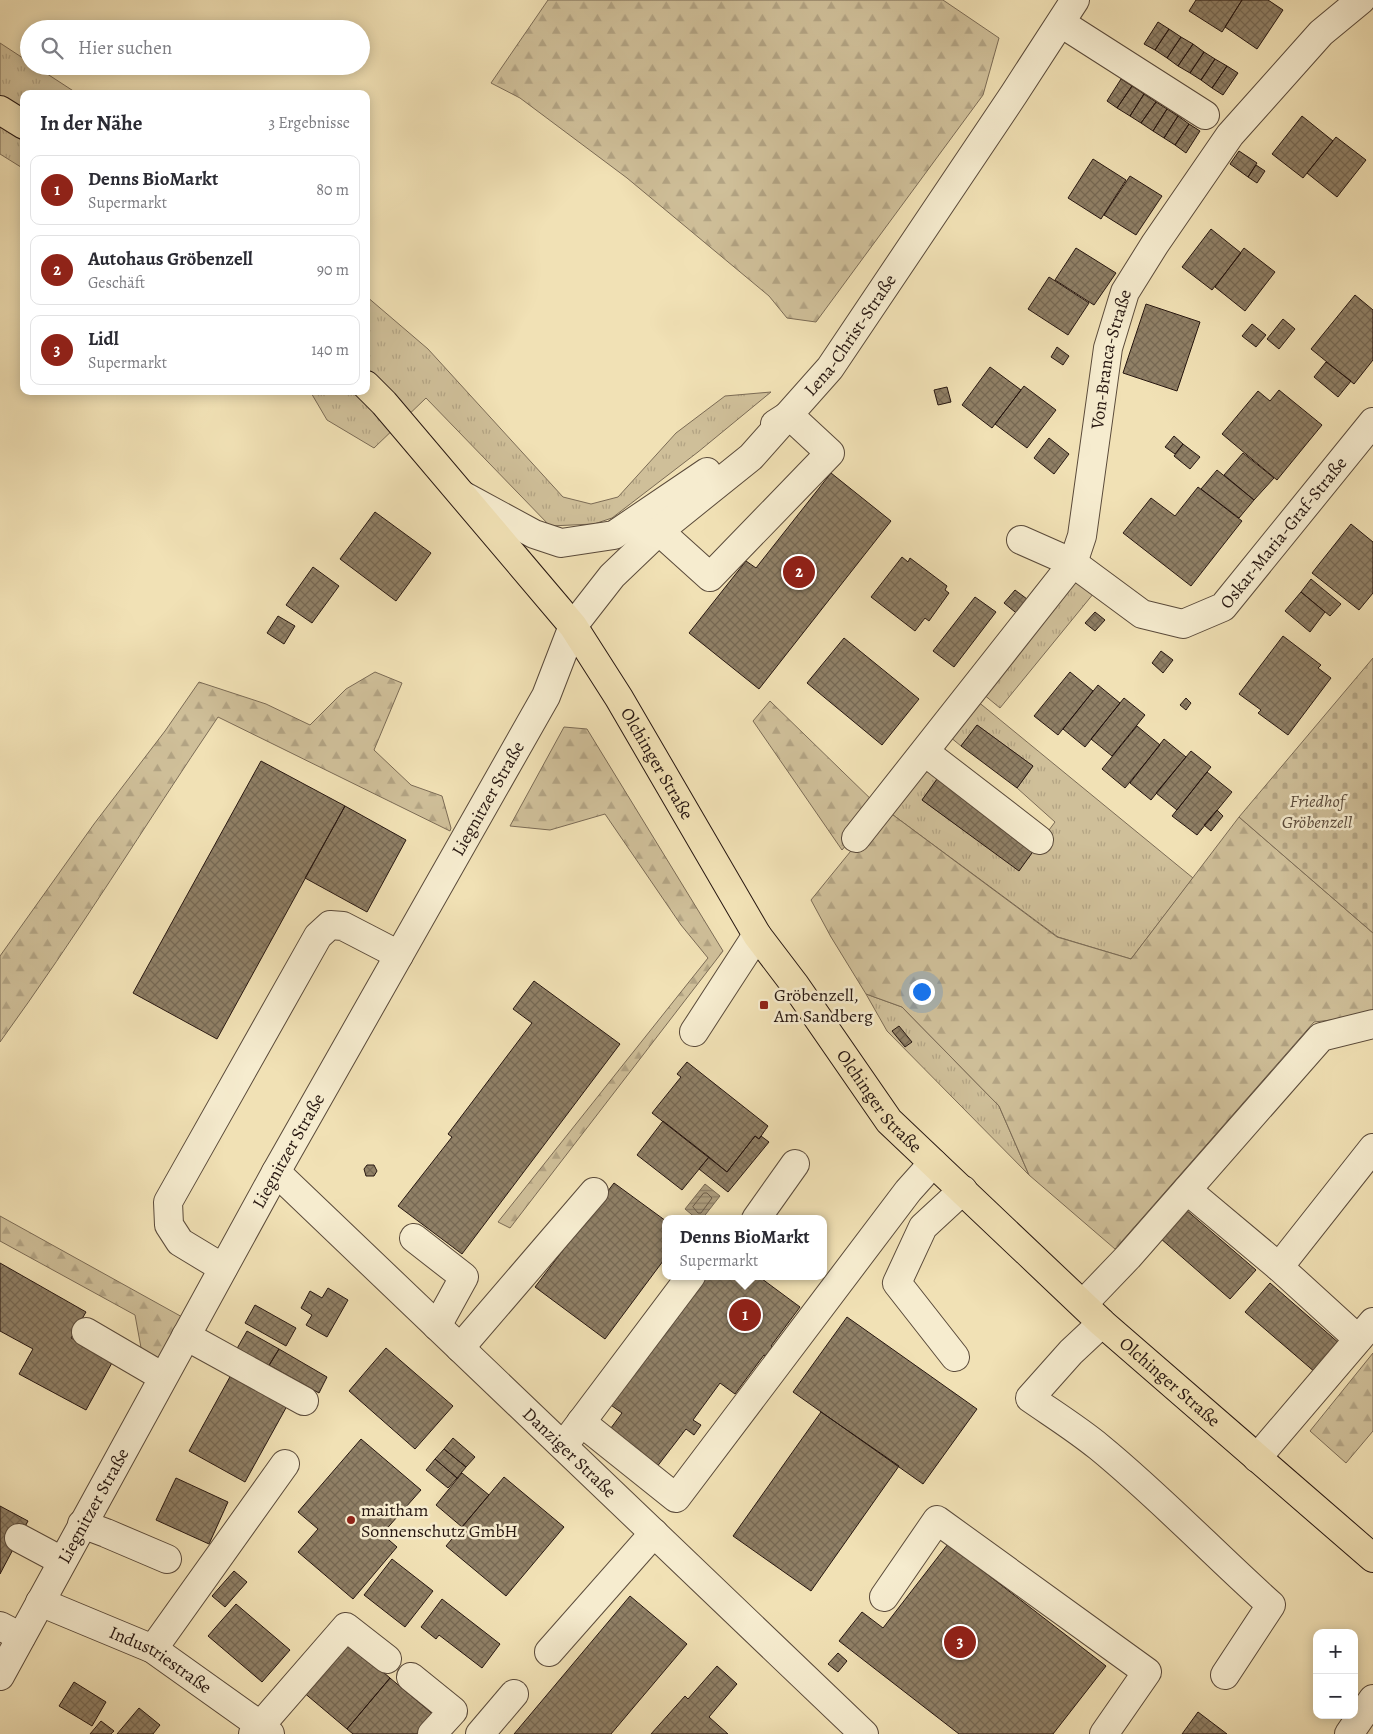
<!DOCTYPE html>
<html lang="de">
<head>
<meta charset="utf-8">
<style>
  :root { --surface:#fff; --page:#f7f7f7; --text:#2b2b33; --muted:#7c7c81; --line:#e1e1e2; --accent:#8f2418 }
  body { margin:0; font-family:Alegreya,serif; background:var(--page); color:var(--text) }
  .controls { position:absolute; right:15px; bottom:15px; display:grid; overflow:hidden; border-radius:10px; box-shadow:0 2px 12px #0003 }
  .controls button { width:45px; height:45px; display:grid; place-items:center; padding:0; border:0; border-bottom:1px solid var(--line); background:var(--surface); color:var(--text); font:25px sans-serif }
  .you { position:absolute; left:921px; top:991px; width:18px; height:18px; margin:-12px; border:4px solid #fff; border-radius:50%; background:#1a73e8; box-shadow:0 0 0 8px #1a73e833 }
  .badge { display:grid; place-items:center; width:32px; height:32px; border-radius:50%; background:var(--accent); color:#fff; font-size:16px; font-weight:700 }
  .pin { position:absolute; translate:-50% -50%; border:2px solid #fff; box-shadow:0 1px 5px #0006 }
  .popup { position:absolute; left:662px; top:1215px; width:165px; height:65px; box-sizing:border-box; display:grid; place-content:center; border-radius:10px; background:var(--surface); filter:drop-shadow(0 1px 4px #0005); font-size:16px; white-space:nowrap; color:var(--muted) }
  .popup b { font-size:19px; color:var(--text) }
  .popup::after { content:''; position:absolute; left:50%; top:100%; margin-left:-10px; border:10px solid transparent; border-top-color:var(--surface) }
  .list { margin:0; padding:0; list-style:none }
  h2 { display:flex; justify-content:space-between; align-items:center; height:65px; margin:0; padding:0 20px; font-size:21px }
  h2 small { font-size:16px; font-weight:400; color:var(--muted) }
  .list li { display:grid; grid-template-columns:32px 1fr auto; gap:15px; align-items:center; box-sizing:border-box; height:70px; margin:0 10px 10px; padding:0 10px; border:1px solid var(--line); border-radius:10px }
  .list b { display:block; font-size:19px; white-space:nowrap }
  .list p { margin:0; font-size:16px; white-space:nowrap; color:var(--muted) }
  .list em { font-size:16px; font-style:normal; color:var(--muted) }
  .icon { flex:none; width:28px; height:28px; fill:none; stroke:currentColor; stroke-width:2; stroke-linecap:round; stroke-linejoin:round }
  .map { position:relative; flex:none; width:1373px; height:1734px; overflow:hidden }
  .search { position:absolute; background:var(--surface); box-shadow:0 2px 12px #0003; left:20px; top:20px; width:350px; height:55px; display:flex; align-items:center; gap:12px; box-sizing:border-box; padding:0 18px; border-radius:28px; color:var(--muted); font-size:19px }
  .panel { position:absolute; background:var(--surface); box-shadow:0 2px 12px #0003; left:20px; top:90px; width:350px; height:305px; border-radius:10px }
  .map>svg:first-child { display:block }
  .grass { fill:url(#grass-tufts); stroke:#7b6b55 }
  .forest { fill:url(#forest-firs); stroke:#7b6b55 }
  .cemetery { fill:url(#cemetery-stones); stroke:#7b6b55 }
  .water { fill:url(#water-rules); stroke:#776752 }
  .lines { fill:none; stroke-linecap:round; stroke-linejoin:round }
  .shore { stroke:#6a5a47; stroke-width:1 }
  .building { fill:url(#building-cross-hatch); stroke:#271711 }
  .minor-casing { stroke:#5a4a3a; stroke-width:30 }
  .major-casing { stroke:#271711; stroke-width:30 }
  .minor { stroke:#f6eccf; stroke-width:28 }
  .major { stroke:#f1e1b5; stroke-width:28 }
  .poi-dot { fill:#8f2418; stroke:#f6eccf; stroke-width:2 }
  .labels { text-anchor:middle; stroke-width:5; stroke-linejoin:round; paint-order:stroke }
  .street-label { font-size:18px; fill:#271711; stroke:#f6eccf }
  .park-label { font-size:18px; font-style:italic; fill:#59493a; stroke:#f6eccf }
  .poi-label { font-size:18px; fill:#271711; stroke:#f6eccf; text-anchor:start }
</style>
</head>
<body>
<div class="map">
<svg width="1373" height="1734" viewBox="0 0 1373 1734">
  <defs>
    <pattern id="grass-tufts" width="24" height="20" patternUnits="userSpaceOnUse" patternTransform="scale(1.25)"><rect width="24" height="20" fill="#cfbf99"/><path d="M3 7l-1-3M5 7V3M7 7l1-3M15 17l-1-3M17 17v-4M19 17l1-3" fill="none" stroke="#b2a383"/></pattern>
    <pattern id="forest-firs" width="22" height="20" patternUnits="userSpaceOnUse" patternTransform="scale(1.25)"><rect width="22" height="20" fill="#cfbf99"/><path d="M5 1l3.5 6h-7zM16 11l3.5 6h-7z" fill="#b2a383"/></pattern>
    <pattern id="cemetery-stones" width="16" height="16" patternUnits="userSpaceOnUse" patternTransform="scale(1.25)"><rect width="16" height="16" fill="#cfbf99"/><path d="M2 7V4a2 2 0 0 1 4 0v3zM10 15v-3a2 2 0 0 1 4 0v3z" fill="#b2a383"/></pattern>
    <pattern id="water-rules" width="6" height="5" patternUnits="userSpaceOnUse" patternTransform="scale(1.25)"><rect width="6" height="5" fill="#ac9c7d"/><path d="M0 2.5h6" fill="none" stroke="#8c7e65"/></pattern>
    <pattern id="building-cross-hatch" width="8" height="8" patternUnits="userSpaceOnUse" patternTransform="scale(1.25)"><rect width="8" height="8" fill="#908066"/><path d="M0 0l8 8M0 8l8-8" fill="none" stroke="#766853"/></pattern>
  </defs>
  <rect width="100%" height="100%" fill="#f1e1b5"/>
  <filter id="stains"><feTurbulence type="fractalNoise" baseFrequency=".004" numOctaves="4"/><feColorMatrix values="0 0 0 0 .2 0 0 0 0 .09 0 0 0 0 .02 0 0 0 .5 -.17"/></filter>
  <radialGradient id="worn" r=".72"><stop offset=".6" stop-color="#630" stop-opacity="0"/><stop offset="1" stop-color="#630" stop-opacity=".3"/></radialGradient>
  <path class="grass" d="M0,43L29,62V66H35L78,94H24V169L0,154Z
    M366,296L428,349L563,497L591,504L618,497L676,433L725,396L771,392L698,452L612,518L594,524L550,526L426,398L374,448L327,420L310,391H366Z
    M1075,569L1098,588L1000,708L977,689Z
    M971,696L1193,878L1131,959L1058,937L885,809L920,762L940,775L922,800L1019,870L1055,822L1017,788L1033,766L977,725L961,746L944,732Z
    M866,994L902,1007L999,1106L1029,1175L887,1031Z"/>
  <path class="forest" d="M548,0H943L999,38L983,95L816,322L787,318L769,296L627,178L520,98L491,83Z
    M375,672L402,683L374,750L411,785L442,796L451,828L450,831L218,717C145,825 77,936 0,1042V956L94,824L165,731L199,682L266,704L310,725L346,689Z
    M770,701L878,806L842,850L753,721Z
    M564,727L587,729L723,951L510,1228L498,1222L708,958L681,925L605,814L550,830L510,826Z
    M885,809L1057,937L1131,959L1239,817L1373,933V1015L1314,1022L1115,1249L1029,1175L999,1106L902,1007L866,994L831,937L811,900Z
    M0,1216L184,1318L162,1364L142,1353L135,1315L0,1241Z
    M1373,1353V1431L1346,1463L1310,1431Z"/>
  <path class="cemetery" d="M1373,658V933L1239,817Z"/>
  <path class="water" d="M705,1184L720,1196L702,1219H697L685,1209Z"/>
  <g class="lines">
    <path class="shore" d="M704,1193H707L712,1198L701,1213H698L693,1207Z"/>
  </g>
  <path class="building" d="M1196,0H1242L1222,32L1189,11Z
    M1242,0H1268L1283,10L1257,49L1225,27Z
    M1158,22L1169,29L1155,50L1144,44Z
    M1169,29L1181,37L1167,58L1155,50Z
    M1181,37L1193,44L1178,66L1167,58Z
    M1193,44L1204,52L1190,73L1178,66Z
    M1204,52L1215,59L1201,80L1190,73Z
    M1215,59L1227,66L1212,88L1201,80Z
    M1227,66L1238,73L1223,95L1212,88Z
    M1121,79L1132,86L1117,108L1107,101Z
    M1132,86L1144,94L1130,116L1117,108Z
    M1144,94L1156,102L1141,123L1130,116Z
    M1156,102L1167,109L1153,131L1141,123Z
    M1167,109L1178,116L1164,138L1153,131Z
    M1178,116L1189,124L1175,145L1164,138Z
    M1302,116L1333,141L1303,178L1272,154Z
    M1189,124L1200,131L1186,153L1175,145Z
    M1336,137L1366,160L1337,197L1307,173Z
    M1239,151L1257,163L1248,177L1230,164Z
    M1093,159L1126,180L1101,219L1068,198Z
    M1256,165L1265,171L1257,183L1248,177Z
    M1130,176L1162,196L1136,235L1104,215Z
    M1211,229L1241,253L1212,290L1182,267Z
    M1076,248L1116,273L1094,305L1055,280Z
    M1244,248L1275,272L1245,311L1215,287Z
    M1049,277L1089,303L1068,335L1028,309Z
    M1355,295L1373,310V360L1354,384L1311,349Z
    M1146,304L1200,322L1177,391L1123,373Z
    M1283,319L1295,329L1279,349L1267,339Z
    M1252,324L1266,335L1256,347L1242,336Z
    M1057,347L1069,356L1063,365L1051,357Z
    M1326,362L1351,381L1338,397L1314,377Z
    M990,367L1021,390L992,428L962,405Z
    M1024,386L1056,410L1027,448L995,424Z
    M947,387L951,402L938,405L934,390Z
    M1279,390L1322,425L1277,480L1222,434L1258,391L1270,401Z
    M1174,436L1183,444L1175,454L1165,447Z
    M1049,438L1069,454L1054,474L1034,458Z
    M1183,444L1200,457L1190,469L1174,456Z
    M1243,453L1274,478L1254,500L1224,475Z
    M1217,470L1254,500L1239,518L1201,489Z
    M831,473L891,521L759,689L689,633L746,561L756,568Z
    M1198,487L1242,521L1191,586L1123,533L1151,498L1175,516Z
    M375,512L431,553L396,601L340,559Z
    M1351,524L1373,542V593L1359,610L1312,573Z
    M902,557L908,562L910,558L947,586L945,590L949,593L929,621L925,618L915,631L871,597Z
    M313,567L339,586L312,623L286,605Z
    M1311,579L1341,604L1330,616L1301,592Z
    M1015,590L1031,602L1020,616L1004,603Z
    M1301,592L1325,612L1310,632L1285,611Z
    M975,597L996,612L954,667L933,651Z
    M1095,612L1105,620L1095,631L1085,623Z
    M278,616L295,626L284,644L267,633Z
    M1283,636L1321,665L1318,668L1331,678L1288,735L1258,713L1261,710L1239,694Z
    M844,638L919,699L882,745L807,683Z
    M1161,651L1173,660L1163,673L1152,663Z
    M1070,672L1093,691L1058,735L1034,716Z
    M1098,685L1120,703L1085,747L1063,729Z
    M1124,698L1145,715L1112,756L1091,739Z
    M1186,698L1191,703L1186,710L1180,705Z
    M977,725L1033,766L1017,788L961,746Z
    M1137,726L1160,745L1125,788L1102,769Z
    M1164,739L1186,757L1151,800L1130,783Z
    M1191,751L1211,767L1177,810L1156,793Z
    M261,761L345,806L217,1039L133,993Z
    M1207,772L1232,792L1197,835L1172,816Z
    M940,775L1037,846L1019,871L922,800Z
    M345,806L406,840L367,912L305,878Z
    M1217,810L1223,816L1211,831L1204,825Z
    M534,981L620,1044L462,1254L398,1206L452,1137L448,1134L532,1023L513,1009Z
    M899,1026L912,1042L905,1047L892,1031Z
    M687,1062L768,1126L759,1139L755,1136L727,1172L652,1113L681,1077L677,1074Z
    M663,1121L709,1157L682,1190L637,1155Z
    M755,1136L759,1139L761,1136L769,1142L728,1192L699,1169L709,1157L727,1172Z
    M367,1165H374L377,1171L374,1176H366L364,1169Z
    M614,1183L666,1221V1257L605,1339L535,1287Z
    M1185,1209L1256,1270L1230,1299L1160,1238Z
    M0,1263L86,1312L71,1338L113,1361L86,1410L19,1374L33,1349L0,1331Z
    M702,1276H718L722,1279L724,1276H758L800,1307L771,1346L779,1351L772,1361L764,1355L735,1394L720,1383L693,1420L701,1425L694,1435L686,1429L656,1468L608,1432L622,1413L608,1403Z
    M1270,1283L1340,1344L1316,1373L1245,1312Z
    M328,1288L348,1300L327,1337L306,1325L312,1315L301,1308L310,1291L322,1298Z
    M255,1305L296,1328L286,1346L245,1323Z
    M847,1317L977,1409L923,1484L793,1392Z
    M247,1331L279,1349L267,1369L235,1352Z
    M386,1348L453,1406L415,1449L349,1391Z
    M279,1349L327,1377L319,1393L269,1365Z
    M231,1375L287,1406L245,1482L189,1451Z
    M821,1412L899,1466L811,1591L733,1536Z
    M453,1438L475,1457L466,1467L444,1449Z
    M361,1439L421,1490L382,1534L397,1547L353,1599L298,1552L318,1529L298,1512Z
    M444,1449L466,1467L457,1478L435,1459Z
    M435,1459L457,1478L448,1488L426,1470Z
    M462,1473L489,1495L462,1527L436,1505Z
    M504,1477L564,1527L506,1596L446,1546Z
    M176,1478L228,1502L209,1544L156,1520Z
    M0,1506L28,1521L0,1574Z
    M948,1544L1106,1666L1053,1734H959L839,1641L862,1612L883,1628Z
    M392,1559L433,1591L405,1627L364,1595Z
    M234,1571L247,1582L225,1607L212,1596Z
    M630,1596L687,1644L611,1734H514Z
    M442,1599L500,1644L482,1668L439,1635L436,1639L421,1627Z
    M236,1604L290,1650L262,1682L208,1636Z
    M346,1640L390,1678L347,1729L302,1691Z
    M838,1653L847,1661L838,1672L828,1664Z
    M717,1666L737,1684L709,1717L728,1734H651L685,1696L688,1699Z
    M390,1678L435,1716L420,1734H353L347,1729Z
    M74,1682L106,1702L92,1726L59,1706Z
    M139,1708L160,1725L153,1734H117Z
    M1198,1712L1227,1734H1182Z
    M101,1721L114,1731L111,1734H90Z"/>
  <g class="lines">
    <defs>
      <g id="minor">
        <path d="M1061,23L1205,115"/>
        <path d="M464,496L534,534L561,543L614,535L707,472"/>
        <path d="M659,531L710,577L830,453L789,415L775,424"/>
        <path id="s1" d="M1021,540L1073,563L1142,614L1183,624L1223,607L1373,422"/>
        <path d="M925,752L1039,840"/>
        <path id="s2" d="M856,838L1073,563L1082,536L1108,348L1125,292L1155,244L1230,135L1321,33L1361,0"/>
        <path d="M694,1032L757,935"/>
        <path id="s3" d="M276,1172L864,1734"/>
        <path d="M1187,1190L1279,1267L1358,1339"/>
        <path d="M756,1219L795,1164"/>
        <path d="M414,1238L464,1277L437,1326"/>
        <path d="M1279,1267L1373,1148"/>
        <path d="M223,1268L180,1242L169,1225L168,1202L318,936L330,925L343,926L399,955"/>
        <path d="M1083,1304L1128,1257L1321,1037L1373,1024"/>
        <path d="M1102,1323L1071,1352L1030,1398C1053,1414 1077,1429 1099,1447C1159,1496 1213,1553 1271,1605L1225,1675"/>
        <path d="M86,1332L163,1377"/>
        <path d="M186,1336L304,1401"/>
        <path d="M460,1348L594,1192"/>
        <path d="M955,1357L897,1283L923,1227L963,1190"/>
        <path d="M581,1422L676,1498L908,1191L933,1163"/>
        <path d="M570,1437L691,1276"/>
        <path d="M1257,1458L1373,1322"/>
        <path d="M82,1524L106,1533L167,1559"/>
        <path d="M19,1538L62,1561"/>
        <path d="M884,1597L937,1520L1147,1672L1104,1734"/>
        <path id="s4" d="M40,1602L153,1649L261,1726L270,1734"/>
        <path d="M0,1626L21,1637"/>
        <path d="M153,1649L285,1464"/>
        <path d="M549,1652L654,1533"/>
        <path id="s5" d="M0,1676L276,1172L546,696L573,626L612,576L659,531L751,457L830,368L1014,94L1075,0"/>
        <path d="M411,1677L453,1711L432,1734"/>
        <path d="M253,1734L346,1627L387,1659"/>
        <path d="M480,1734L514,1694"/>
        <path d="M1349,1734L1373,1699"/>
      </g>
      <g id="major">
        <path d="M0,110L24,125"/>
        <path id="s6" d="M366,385L384,403L573,626L619,698L757,935L795,985L889,1121L1102,1323L1373,1558"/>
      </g>
    </defs>
    <use href="#minor" class="minor-casing"/>
    <use href="#major" class="major-casing"/>
    <use href="#minor" class="minor"/>
    <use href="#major" class="major"/>
  </g>
  <g class="poi-dot">
    <rect x="759" y="1000" width="10" height="10" rx="2.5"/>
    <circle cx="351" cy="1520" r="5"/>
  </g>
  <g class="labels">
    <g class="street-label">
      <text dy="6" stroke="none"><textPath href="#s5" startOffset="1601">Lena-Christ-Straße</textPath></text>
      <text dy="6" stroke="none"><textPath href="#s2" startOffset="558">Von-Branca-Straße</textPath></text>
      <text dy="6" stroke="none"><textPath href="#s1" startOffset="324">Oskar-Maria-Graf-Straße</textPath></text>
      <text dy="6" stroke="none"><textPath href="#s6" startOffset="479">Olchinger Straße</textPath></text>
      <text dy="6" stroke="none"><textPath href="#s5" startOffset="1004">Liegnitzer Straße</textPath></text>
      <text dy="6" stroke="none"><textPath href="#s6" startOffset="884">Olchinger Straße</textPath></text>
      <text dy="6" stroke="none"><textPath href="#s5" startOffset="599">Liegnitzer Straße</textPath></text>
      <text dy="6" stroke="none"><textPath href="#s6" startOffset="1289">Olchinger Straße</textPath></text>
      <text dy="6" stroke="none"><textPath href="#s3" startOffset="406">Danziger Straße</textPath></text>
      <text dy="6" stroke="none"><textPath href="#s5" startOffset="194">Liegnitzer Straße</textPath></text>
      <text dy="6" stroke="none"><textPath href="#s4" startOffset="134">Industriestraße</textPath></text>
    </g>
    <g class="park-label">
      <text x="1317" y="807">Friedhof<tspan x="1317" dy="21">Gröbenzell</tspan></text>
    </g>
    <g class="poi-label">
      <text x="774" y="1001">Gröbenzell,<tspan x="774" dy="21">Am Sandberg</tspan></text>
      <text x="361" y="1516">maitham<tspan x="361" dy="21">Sonnenschutz GmbH</tspan></text>
    </g>
  </g>
  <rect width="100%" height="100%" filter="url(#stains)"/>
  <rect width="100%" height="100%" fill="url(#worn)"/>
</svg>
<div class="controls">
<button>+</button>
<button>−</button>
</div>
<div class="you"></div>
<div class="pin badge" style="left:745px;top:1315px">1</div>
<div class="popup"><b>Denns BioMarkt</b>Supermarkt</div>
<div class="pin badge" style="left:799px;top:572px">2</div>
<div class="pin badge" style="left:960px;top:1642px">3</div>
<div class="search"><svg class="icon" aria-label="search" viewBox="0 0 24 24"><circle cx="10" cy="10" r="6"/><path d="M15 15l6 6"/></svg>Hier suchen</div>
<section class="panel">
<h2>In der Nähe<small>3 Ergebnisse</small></h2>
<ul class="list">
<li><span class="badge">1</span><div><b>Denns BioMarkt</b><p>Supermarkt</p></div><em>80 m</em></li>
<li><span class="badge">2</span><div><b>Autohaus Gröbenzell</b><p>Geschäft</p></div><em>90 m</em></li>
<li><span class="badge">3</span><div><b>Lidl</b><p>Supermarkt</p></div><em>140 m</em></li>
</ul>
</section>
</div>
</body>
</html>
